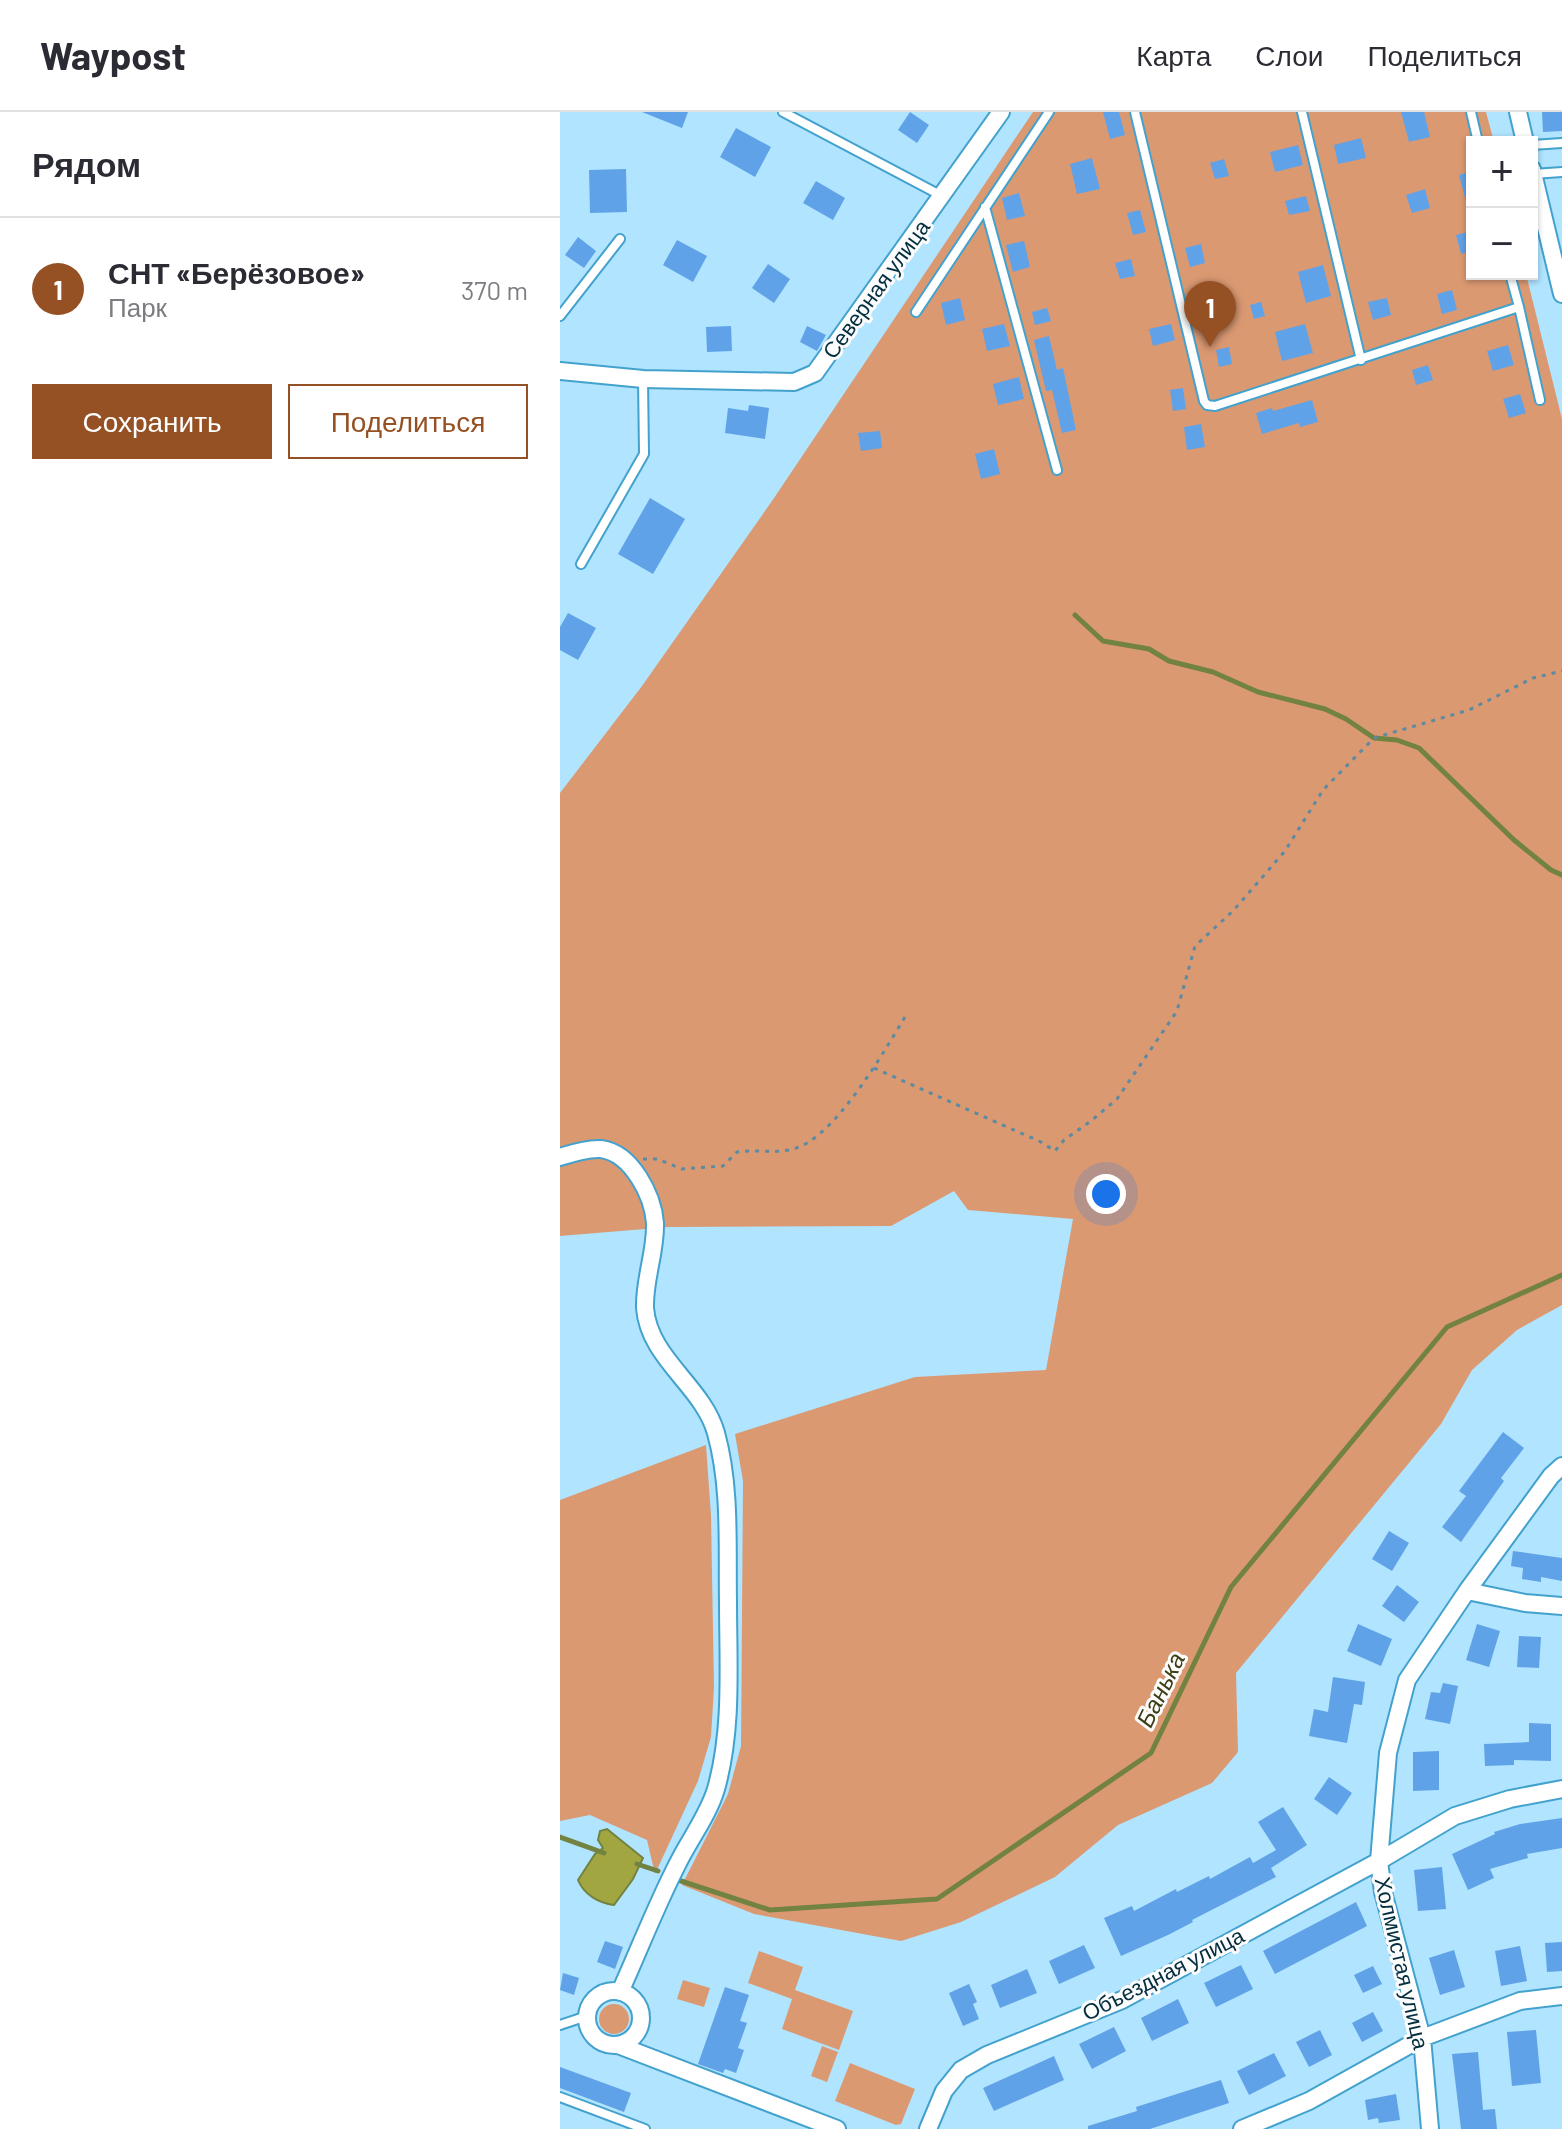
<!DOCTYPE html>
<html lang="ru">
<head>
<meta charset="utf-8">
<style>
  :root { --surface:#fff; --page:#f7f7f7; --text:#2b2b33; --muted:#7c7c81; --line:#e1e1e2; --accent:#955023 }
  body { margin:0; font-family:Barlow,sans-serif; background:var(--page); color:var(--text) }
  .controls { position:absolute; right:24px; top:24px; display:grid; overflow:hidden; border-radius:0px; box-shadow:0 2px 6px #0004 }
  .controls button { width:72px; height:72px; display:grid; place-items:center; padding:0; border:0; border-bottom:2px solid var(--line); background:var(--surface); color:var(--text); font:40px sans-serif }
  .you { position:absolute; left:546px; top:1082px; width:28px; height:28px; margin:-20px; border:6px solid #fff; border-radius:50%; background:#1a73e8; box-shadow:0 0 0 12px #1a73e833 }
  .badge { display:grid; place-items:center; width:52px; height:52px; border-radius:50%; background:var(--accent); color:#fff; font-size:26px; font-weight:700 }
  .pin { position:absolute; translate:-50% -66px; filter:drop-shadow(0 2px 4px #0008) }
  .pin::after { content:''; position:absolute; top:42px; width:28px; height:24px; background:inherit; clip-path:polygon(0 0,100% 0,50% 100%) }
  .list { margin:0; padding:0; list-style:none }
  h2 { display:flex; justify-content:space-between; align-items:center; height:104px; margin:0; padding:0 32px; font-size:34px }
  h2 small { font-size:26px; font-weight:400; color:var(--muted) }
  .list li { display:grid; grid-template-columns:52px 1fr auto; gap:24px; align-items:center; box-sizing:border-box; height:144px; padding:0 32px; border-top:2px solid var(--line) }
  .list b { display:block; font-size:30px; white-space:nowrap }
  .list p { margin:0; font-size:26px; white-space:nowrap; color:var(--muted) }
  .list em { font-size:26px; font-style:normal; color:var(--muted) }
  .actions { display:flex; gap:16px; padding:24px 32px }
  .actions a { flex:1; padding:18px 0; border:2px solid var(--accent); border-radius:0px; text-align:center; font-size:28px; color:var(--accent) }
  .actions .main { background:var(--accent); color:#fff }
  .map { position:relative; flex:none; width:1002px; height:2017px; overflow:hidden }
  header { display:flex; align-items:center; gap:48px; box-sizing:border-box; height:112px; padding:0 40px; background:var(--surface); border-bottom:2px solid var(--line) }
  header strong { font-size:38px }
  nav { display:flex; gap:44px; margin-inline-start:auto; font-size:28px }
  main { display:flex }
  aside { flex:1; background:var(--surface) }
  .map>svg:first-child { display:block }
  .green { fill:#db9972 }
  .water { fill:#a2a641; stroke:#728240; stroke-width:2 }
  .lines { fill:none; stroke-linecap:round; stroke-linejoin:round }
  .stream { stroke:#728240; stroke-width:5 }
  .building { fill:#60a2e8 }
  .lane-casing { stroke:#43a2cd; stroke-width:12 }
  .street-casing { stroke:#43a2cd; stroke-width:20 }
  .path { stroke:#5c8ba1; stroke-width:3; stroke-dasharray:4 6; stroke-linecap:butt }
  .lane { stroke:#fff; stroke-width:8 }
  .street { stroke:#fff; stroke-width:16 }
  .labels { text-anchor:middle; stroke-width:6; stroke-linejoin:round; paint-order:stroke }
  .street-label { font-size:22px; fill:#032e3f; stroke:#fcfcfc }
  .water-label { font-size:24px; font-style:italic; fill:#3c3e14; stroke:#fcfcfc }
</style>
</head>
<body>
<header>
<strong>Waypost</strong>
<nav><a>Карта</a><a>Слои</a><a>Поделиться</a></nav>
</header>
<main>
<aside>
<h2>Рядом<small></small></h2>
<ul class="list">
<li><span class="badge">1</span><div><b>СНТ «Берёзовое»</b><p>Парк</p></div><em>370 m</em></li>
</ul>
<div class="actions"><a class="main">Сохранить</a><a>Поделиться</a></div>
</aside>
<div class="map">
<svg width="1002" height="2017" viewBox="0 0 1002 2017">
  <rect width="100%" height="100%" fill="#b0e4ff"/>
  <path class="green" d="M473,0H926L934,30H912V162H966L1002,307V1193L957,1218L912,1258L881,1312L676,1561L678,1640L652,1671L558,1713L495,1765L401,1810L341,1829L194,1802L122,1773L168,1682L181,1634L183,1369L175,1322L355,1265L486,1258L513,1107L408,1098L394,1079L331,1114L109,1115L0,1124V681L82,574L212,389Z
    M146,1333L151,1404L154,1575L151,1625L138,1669L95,1762L87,1728L30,1703L0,1709V1388Z
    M199,1839L243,1855L235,1878L293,1899L279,1938L222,1917L232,1887L188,1871Z
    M123,1868L150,1876L144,1895L117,1887Z
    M39 1907a15 15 0 1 1 30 0a15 15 0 1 1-30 0Z
    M262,1934L278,1940L267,1970L251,1964Z
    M290,1951L355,1977L341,2012L336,2013L275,1989Z"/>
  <path class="water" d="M47,1717L83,1746L73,1767L54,1793C39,1791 24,1783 18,1768L35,1742L43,1736L38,1728L40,1719Z"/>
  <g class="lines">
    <path class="stream" d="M515,503L543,529L589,537L609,549L653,560L698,580L765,597L786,607L814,626L837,628L859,636L954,728L991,758L1002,763
      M0,1725L44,1741
      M77,1752L98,1759
      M115,1767L210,1798L377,1787L591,1641L671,1475L887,1215L1002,1163"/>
  </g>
  <path class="building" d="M82,0H128L122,16Z
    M350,0L369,13L357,31L338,18Z
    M543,0H559L565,23L550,27Z
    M841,0H864L870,25L849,30Z
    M982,0H1002V19L983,20Z
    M176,16L211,35L195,65L160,45Z
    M801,26L806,46L778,52L774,33Z
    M738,33L743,53L715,60L710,40Z
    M532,46L540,77L517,82L510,52Z
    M664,47L669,64L655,67L650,51Z
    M66,57L67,100L30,101L29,58Z
    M912,59V97H908L899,63Z
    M256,69L285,86L273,108L243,91Z
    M865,77L870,96L852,101L846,83Z
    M459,81L465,104L447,108L442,86Z
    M746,84L750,99L729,103L725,89Z
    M580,98L586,120L573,123L567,101Z
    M912,119V139L901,142L896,123Z
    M18,125L36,139L24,156L5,143Z
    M117,128L147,144L133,170L103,153Z
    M464,129L470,155L453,160L446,133Z
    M641,132L645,151L630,155L625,136Z
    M571,147L575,164L560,167L555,151Z
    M208,152L230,167L214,191L192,176Z
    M763,153L771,184L746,191L738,160Z
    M892,178L897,198L882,202L877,182Z
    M400,186L405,208L386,213L381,191Z
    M827,186L831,203L813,208L808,190Z
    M701,190L705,204L694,207L690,193Z
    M487,196L491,209L475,213L472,200Z
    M444,212L450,234L427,239L422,217Z
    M611,212L615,228L593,234L589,217Z
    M745,212L753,241L722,249L715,220Z
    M171,214L172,239L147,240L146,215Z
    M247,214L266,223L257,239L240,230Z
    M489,224L497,258L503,256L516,318L502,321L492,278L486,279L474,228Z
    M948,233L954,253L933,259L927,239Z
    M669,235L672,252L659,255L656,238Z
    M868,253L873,268L856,273L852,258Z
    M459,265L464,287L438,293L433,272Z
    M623,276L626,297L613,299L610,278Z
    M960,282L966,301L949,306L943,287Z
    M752,288L758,310L740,315L739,311L702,322L696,301L712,296L713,299Z
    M189,293L209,296L205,327L165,321L168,296L188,299Z
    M641,312L645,335L627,338L624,315Z
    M320,319L322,336L301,339L298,321Z
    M434,337L440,362L421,367L415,342Z
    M90,386L125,407L93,462L58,442Z
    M8,501L36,516L18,548L0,538V515Z
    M943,1320L964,1336L941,1366L944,1369L901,1430L882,1415L906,1384L899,1379Z
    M829,1419L849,1431L832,1459L812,1447Z
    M953,1439L1002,1446V1469L981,1465V1470L962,1467L963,1456L951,1454Z
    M837,1473L859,1490L844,1510L822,1494Z
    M798,1512L832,1527L821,1554L787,1539Z
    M917,1512L940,1519L929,1555L906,1548Z
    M959,1524L981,1525L979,1556L957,1555Z
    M773,1565L805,1570L802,1593L794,1592L787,1631L749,1624L754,1597L768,1600Z
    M883,1571L898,1574L890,1612L865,1607L871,1580L880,1581Z
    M969,1611L991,1612V1649L954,1648V1653L925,1654L924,1632L969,1630Z
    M879,1639V1678L853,1679V1640Z
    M769,1665L792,1681L777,1703L754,1687Z
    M723,1695L747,1733L711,1756L716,1765L632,1808L633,1810L608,1823L561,1844L544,1806L572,1794L574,1799L616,1777L617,1780L649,1764L650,1767L690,1745L693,1751L716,1738L698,1710Z
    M1002,1706V1736L967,1742L968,1746L930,1757L934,1766L908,1778L892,1742L935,1722L934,1720L960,1712Z
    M882,1755L886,1797L858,1799L854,1758Z
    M796,1790L807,1814L715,1862L703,1839Z
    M45,1829L63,1835L55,1857L37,1850Z
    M1002,1830V1859L987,1860L985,1831Z
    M524,1833L535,1856L499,1872L489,1849Z
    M960,1834L967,1869L941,1874L935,1839Z
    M894,1838L905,1875L880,1883L869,1846Z
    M681,1853L693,1877L656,1895L644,1871Z
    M813,1854L822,1872L803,1881L794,1863Z
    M467,1857L477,1881L440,1896L431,1873Z
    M3,1861L19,1866L14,1883L0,1878Z
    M409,1872L417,1890L413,1892L419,1907L403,1914L389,1881Z
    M165,1875L189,1883L180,1909L187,1911L178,1936L184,1938L176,1961L165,1957L163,1961L138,1952Z
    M618,1887L629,1911L592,1929L581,1906Z
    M813,1900L823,1919L802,1930L792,1911Z
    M554,1915L566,1939L532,1957L519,1932Z
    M760,1918L772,1943L749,1955L736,1930Z
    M976,1918L981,1971L952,1974L947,1920Z
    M918,1940L923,1998L935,1997L937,2017H901L892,1942Z
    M714,1941L726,1964L689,1983L677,1959Z
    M494,1944L504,1968L434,1999L423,1976Z
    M0,1955L71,1981L64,2000L0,1976Z
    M661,1968L669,1991L590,2017H528V2014L577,1999L576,1995Z
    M836,1982L840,2008L819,2011L818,2006L808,2008L805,1988Z"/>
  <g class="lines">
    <defs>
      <path id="lane" d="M223,0L382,84
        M575,0L644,289L647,293L655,294L959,195L950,162
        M742,0L801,248
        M911,0L918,30
        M972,33L1002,31
        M973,62L1002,60
        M425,95L497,358
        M959,195L980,288
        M356,200L489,0
        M0,204L60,127
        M21,452L84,342L83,267
        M0,1913L27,1904
        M0,1985L85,2017"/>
      <path id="street" d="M958,0L965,30
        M972,57L1002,182
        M0,259L83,267L234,270L255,261L441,0
        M0,1045C12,1041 28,1036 41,1037C72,1041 93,1084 95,1111C96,1140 84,1167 85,1196C89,1247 143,1274 156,1321C171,1375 167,1434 168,1490C168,1552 173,1617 156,1677C148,1704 129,1728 117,1753C96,1794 79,1838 60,1880
        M907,1479L965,1491L1002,1494
        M27 1906a27 27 0 1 1 54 0a27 27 0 1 1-54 0Z
        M58,1933L277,2017
        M368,2017L384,1979L401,1958L427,1943L562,1888L819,1749L895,1704L950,1687L1002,1677
        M682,2017L749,1989L862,1926L960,1889L1002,1884
        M870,2017L862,1926L823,1780L819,1749L828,1641L847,1568L907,1479L991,1364L1002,1354"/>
    </defs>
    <use href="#lane" class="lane-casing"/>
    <use href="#street" class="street-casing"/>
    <path class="path" d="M314,956L481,1030L495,1039L504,1028L531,1009L557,987L617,899L635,834L673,799L725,739L763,678L814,626L909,598L973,566L1002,559
      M83,1047H97L122,1057L163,1054L177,1040C195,1037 215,1042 233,1037C275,1027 326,936 348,900"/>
    <use href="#lane" class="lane"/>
    <use href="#street" class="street"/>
  </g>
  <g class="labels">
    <g class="street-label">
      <text transform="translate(316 177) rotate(-54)" y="8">Северная улица</text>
      <text transform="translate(842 1851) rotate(77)" y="8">Холмистая улица</text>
      <text transform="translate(603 1862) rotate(-27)" y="8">Объездная улица</text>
    </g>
    <g class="water-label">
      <text transform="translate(601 1578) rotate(-64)" y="8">Банька</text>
    </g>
  </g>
</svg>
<div class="controls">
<button>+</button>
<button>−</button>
</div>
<div class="you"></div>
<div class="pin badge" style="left:650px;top:235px">1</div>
</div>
</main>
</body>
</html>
